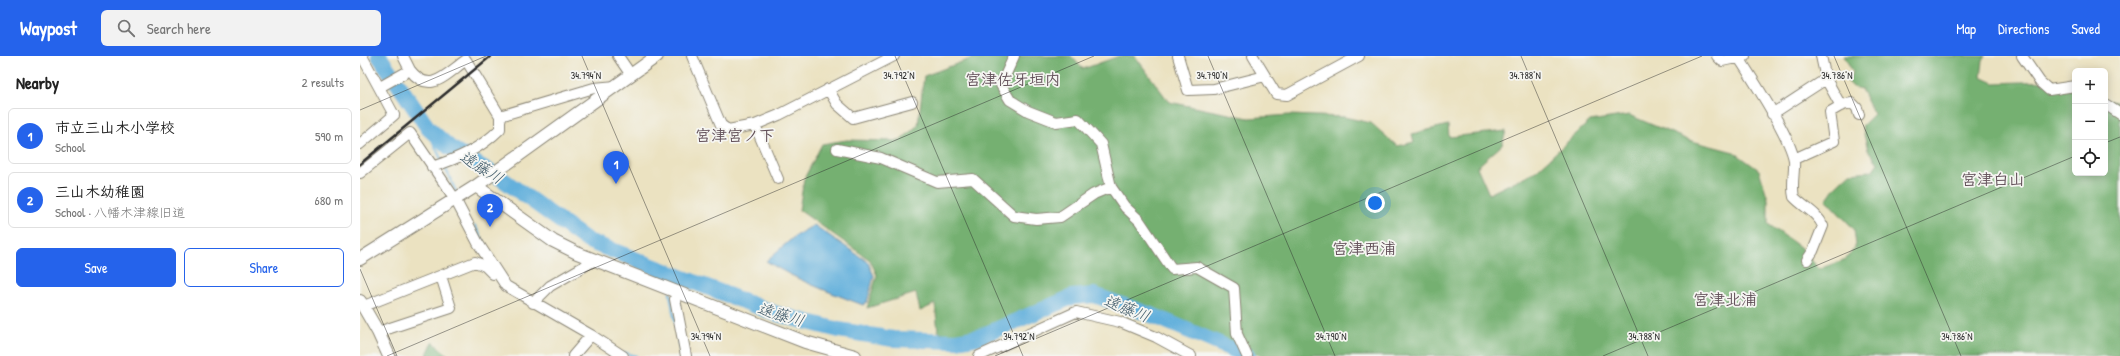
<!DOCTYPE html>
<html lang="en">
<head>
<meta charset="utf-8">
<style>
  :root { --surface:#fff; --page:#f2f2f2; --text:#222; --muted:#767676; --line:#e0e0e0; --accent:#2563eb }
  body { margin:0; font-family:"Patrick Hand","Klee One",sans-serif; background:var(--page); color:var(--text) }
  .controls { position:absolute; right:12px; top:12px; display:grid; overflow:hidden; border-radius:6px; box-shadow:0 2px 10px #0003 }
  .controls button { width:36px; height:36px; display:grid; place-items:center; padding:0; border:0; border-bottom:1px solid var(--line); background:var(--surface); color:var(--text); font:20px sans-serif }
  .you { position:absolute; left:1015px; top:147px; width:14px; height:14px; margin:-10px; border:3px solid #fff; border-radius:50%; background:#1a73e8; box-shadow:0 0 0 6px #1a73e833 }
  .badge { display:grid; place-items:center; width:26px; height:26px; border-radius:50%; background:var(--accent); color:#fff; font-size:13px; font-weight:700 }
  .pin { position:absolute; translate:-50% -33px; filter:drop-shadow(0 1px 2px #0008) }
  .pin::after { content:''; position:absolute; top:21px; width:14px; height:12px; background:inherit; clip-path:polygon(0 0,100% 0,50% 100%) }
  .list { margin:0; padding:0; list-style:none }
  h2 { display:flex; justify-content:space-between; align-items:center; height:52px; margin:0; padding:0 16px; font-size:17px }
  h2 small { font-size:13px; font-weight:400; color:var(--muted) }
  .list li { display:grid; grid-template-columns:26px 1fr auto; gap:12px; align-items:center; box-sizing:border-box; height:56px; margin:0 8px 8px; padding:0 8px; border:1px solid var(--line); border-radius:6px }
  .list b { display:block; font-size:15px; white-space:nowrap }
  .list p { margin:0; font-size:13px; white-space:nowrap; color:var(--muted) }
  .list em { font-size:13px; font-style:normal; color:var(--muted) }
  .actions { display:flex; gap:8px; padding:12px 16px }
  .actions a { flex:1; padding:9px 0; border:1px solid var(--accent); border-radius:6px; text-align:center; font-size:14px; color:var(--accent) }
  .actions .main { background:var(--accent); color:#fff }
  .icon { flex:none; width:22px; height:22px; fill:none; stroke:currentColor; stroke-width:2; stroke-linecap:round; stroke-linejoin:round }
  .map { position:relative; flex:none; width:1760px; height:300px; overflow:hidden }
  header { display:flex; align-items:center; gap:24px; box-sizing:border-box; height:56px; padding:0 20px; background:var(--accent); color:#fff }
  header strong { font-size:19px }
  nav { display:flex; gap:22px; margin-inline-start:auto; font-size:14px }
  .search { width:280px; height:36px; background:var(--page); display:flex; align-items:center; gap:10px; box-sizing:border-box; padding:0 14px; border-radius:6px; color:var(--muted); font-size:15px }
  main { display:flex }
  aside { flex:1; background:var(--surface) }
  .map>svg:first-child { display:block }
  .forest { fill:#74b071; stroke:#506e4e }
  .water { fill:#63b0dc; stroke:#476e84 }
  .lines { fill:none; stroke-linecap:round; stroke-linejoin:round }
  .stream { stroke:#63b0dc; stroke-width:2.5 }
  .river { stroke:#63b0dc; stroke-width:16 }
  .minor-casing { stroke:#8b8676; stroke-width:12 }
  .tertiary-casing { stroke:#8b8676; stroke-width:14 }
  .minor { stroke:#fff; stroke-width:10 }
  .tertiary { stroke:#fff; stroke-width:12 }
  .rail { stroke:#2b2b2b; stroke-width:2.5 }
  .ticks { fill:none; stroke:#2b2b2b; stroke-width:1; stroke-opacity:0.45 }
  .labels { text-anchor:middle; stroke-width:3.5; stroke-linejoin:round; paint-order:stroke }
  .neighbourhood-label { font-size:16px; font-weight:bold; fill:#64525b; stroke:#f6f6f2 }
  .water-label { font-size:16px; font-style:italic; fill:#3f5a69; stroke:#f6f6f2 }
  .ticks-label { font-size:10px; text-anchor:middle; fill:#2b2b2b; stroke:#f6f6f2; stroke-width:3.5; stroke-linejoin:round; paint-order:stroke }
</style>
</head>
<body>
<header>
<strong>Waypost</strong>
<div class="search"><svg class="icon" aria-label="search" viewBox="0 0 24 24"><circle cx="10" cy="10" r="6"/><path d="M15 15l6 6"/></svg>Search here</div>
<nav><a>Map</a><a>Directions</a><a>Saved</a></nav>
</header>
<main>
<aside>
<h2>Nearby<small>2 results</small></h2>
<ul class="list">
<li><span class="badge">1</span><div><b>市立三山木小学校</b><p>School</p></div><em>590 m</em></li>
<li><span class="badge">2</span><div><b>三山木幼稚園</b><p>School · 八幡木津線旧道</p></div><em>680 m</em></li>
</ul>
<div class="actions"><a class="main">Save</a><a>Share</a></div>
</aside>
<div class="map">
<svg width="1760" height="300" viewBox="0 0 1760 300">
  <rect width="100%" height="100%" fill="#f6f6f2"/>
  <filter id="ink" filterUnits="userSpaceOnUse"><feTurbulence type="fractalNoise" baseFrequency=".025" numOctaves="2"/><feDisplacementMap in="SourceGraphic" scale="8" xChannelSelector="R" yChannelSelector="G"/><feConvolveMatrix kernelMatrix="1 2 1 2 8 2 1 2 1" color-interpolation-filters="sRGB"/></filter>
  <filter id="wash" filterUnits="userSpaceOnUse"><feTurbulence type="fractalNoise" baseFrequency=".012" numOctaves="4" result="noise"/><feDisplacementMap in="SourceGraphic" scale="16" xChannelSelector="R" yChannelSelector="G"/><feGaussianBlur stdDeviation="0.9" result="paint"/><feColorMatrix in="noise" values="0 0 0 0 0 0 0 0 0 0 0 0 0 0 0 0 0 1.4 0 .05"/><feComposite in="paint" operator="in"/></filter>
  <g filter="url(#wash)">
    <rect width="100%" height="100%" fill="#ebe2c1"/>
    <path class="forest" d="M618,0H711L723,13L759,0H775L809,46L889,62L929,59L984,61L1011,67L1037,90L1054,86L1052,78L1088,69L1089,81L1146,75L1142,89L1117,111L1129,138L1176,115L1230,65L1269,59L1328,84L1374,96L1399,114L1408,143V168L1440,191L1459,213L1486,203L1496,189L1494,173L1466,144L1475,131L1490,117L1512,115L1518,107L1508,94L1502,70L1514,58L1501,33L1493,31L1487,25L1493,16L1484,0H1626L1623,5L1621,21L1634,27L1689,25L1715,35V117H1745V44L1760,47V300H901L853,278L738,235L707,240L617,278L592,281L578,275L575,248L560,255L556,237L507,252L517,219L510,204L439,154L444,123L462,88L487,84L540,85L558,69L564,20Z
      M73,286L89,300H66Z"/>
    <path class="water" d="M454,169L508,206L514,220L507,246L503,249C469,236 436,224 406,205L435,180Z"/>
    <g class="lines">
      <path class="stream" d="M66,71L82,105
        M84,109L97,138
        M115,170L131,199
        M308,217L309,229
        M310,237L321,300
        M265,297L276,300"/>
      <path class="river" d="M19,0L68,72L89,91L142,123L228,185L417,258L479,274L533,283L596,285L619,281L712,241L734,239L794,260L888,300"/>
    </g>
  </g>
  <g filter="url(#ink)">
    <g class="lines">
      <defs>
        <path id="minor" d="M258,0L271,19
          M332,0L361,69L368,74L395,69L419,59L534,0
          M654,0L641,29L650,44L668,55L696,66L718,63L741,88L751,131L765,151L779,164L812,213L837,211L874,232L877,278L887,300
          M818,0L828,34L854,33L905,20
          M893,0L916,38L927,39L999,0
          M1357,0L1362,5L1385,0
          M1461,0L1466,23L1481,50
          M1662,0L1680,26L1689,34L1715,30
          M1379,2C1393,24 1430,80 1434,104C1435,116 1431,129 1434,141C1443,151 1457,156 1463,170L1453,195L1447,204
          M50,14C70,40 86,18 106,4L140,60V73C120,93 99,102 72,111
          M20,31L50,14L43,0
          M468,33L477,48L493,62L552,46
          M1745,48L1760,58
          M1412,58L1466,23
          M140,60L234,32L256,30
          M395,69L418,123
          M0,88L34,59L2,0
          M477,93L521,102L577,126L613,123L654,160L676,163L700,161L734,138L751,131
          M1434,103L1474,85L1470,56L1482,49L1492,47L1497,52L1499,59
          M0,117L50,77L95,143L118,187L146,230L231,279L263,300
          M317,236L315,243L326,300
          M173,247L190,230L235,204
          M4,250L115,206L125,210L133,218
          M18,276L91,252L81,220
          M213,300L231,279
          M619,300L716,256L760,266L796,281L831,300"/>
        <path id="tertiary" d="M116,130L193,185L217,197L445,286L495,300
          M0,203L116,130L297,0
          M0,245L18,276L29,300"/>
      </defs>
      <use href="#minor" class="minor-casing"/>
      <use href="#tertiary" class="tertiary-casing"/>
      <use href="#minor" class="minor"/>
      <use href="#tertiary" class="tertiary"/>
      <path class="rail" d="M0,108L131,0"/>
    </g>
  </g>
  <path class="ticks" d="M222,0L350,300M535,0L663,300M848,0L975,300M1161,0L1288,300M1474,0L1601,300M0,54L126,0M1745,87L1760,81M0,213L37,300M27,300L734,0M635,300L1342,0M1243,300L1715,100"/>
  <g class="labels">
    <g class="neighbourhood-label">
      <text x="653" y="29">宮津佐牙垣内</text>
      <text x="375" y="85">宮津宮ノ下</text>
      <text x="1633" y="129">宮津白山</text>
      <text x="1004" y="198">宮津西浦</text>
      <text x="1365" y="249">宮津北浦</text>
    </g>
    <g class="water-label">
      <text transform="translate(122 111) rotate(32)" y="6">遠藤川</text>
      <text transform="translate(767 252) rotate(22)" y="6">遠藤川</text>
      <text transform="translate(421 258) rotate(17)" y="6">遠藤川</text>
    </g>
  </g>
  <g class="ticks-label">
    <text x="226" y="23">34.794°N</text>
    <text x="539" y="23">34.792°N</text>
    <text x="852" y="23">34.790°N</text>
    <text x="1165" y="23">34.788°N</text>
    <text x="1477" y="23">34.786°N</text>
    <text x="346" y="284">34.794°N</text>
    <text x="659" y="284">34.792°N</text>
    <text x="971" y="284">34.790°N</text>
    <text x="1284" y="284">34.788°N</text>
    <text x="1597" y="284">34.786°N</text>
  </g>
</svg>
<div class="controls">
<button>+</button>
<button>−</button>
<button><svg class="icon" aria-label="locate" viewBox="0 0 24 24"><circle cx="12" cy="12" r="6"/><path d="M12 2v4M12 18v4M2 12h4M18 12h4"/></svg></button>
</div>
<div class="you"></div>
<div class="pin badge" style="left:256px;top:128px">1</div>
<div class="pin badge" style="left:130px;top:171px">2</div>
</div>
</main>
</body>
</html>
